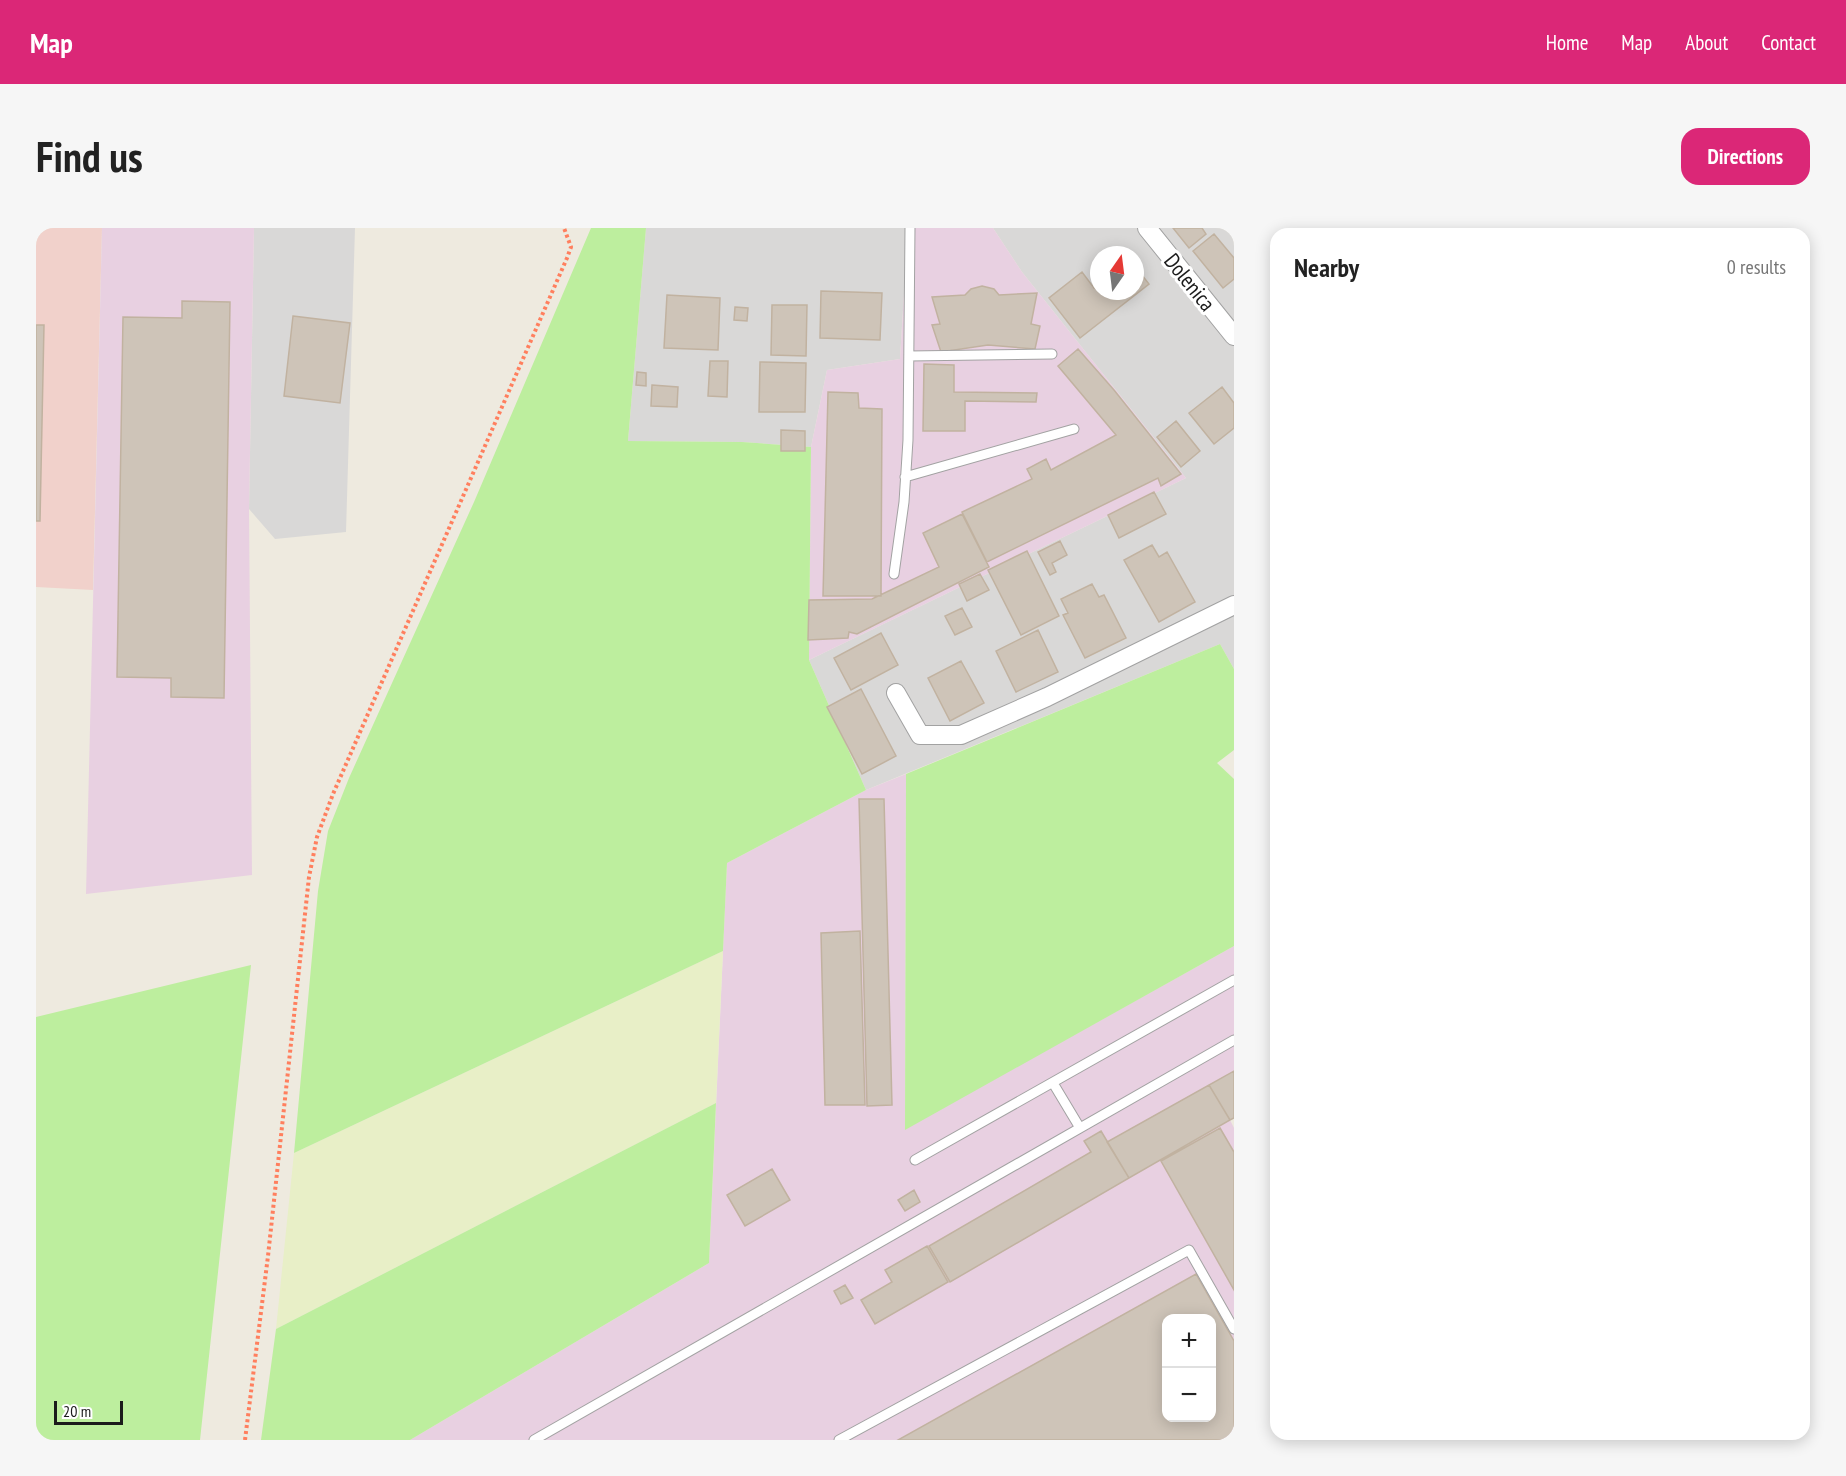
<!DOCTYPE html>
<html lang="en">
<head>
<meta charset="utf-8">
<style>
  :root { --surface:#fff; --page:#f6f6f6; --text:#222; --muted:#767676; --line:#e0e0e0; --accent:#db2777 }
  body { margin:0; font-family:"PT Sans Narrow",sans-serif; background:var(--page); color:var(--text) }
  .controls { position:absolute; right:18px; bottom:18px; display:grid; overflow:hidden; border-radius:12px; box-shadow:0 3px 15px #0003 }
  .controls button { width:54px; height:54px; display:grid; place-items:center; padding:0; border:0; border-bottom:2px solid var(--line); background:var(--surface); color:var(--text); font:30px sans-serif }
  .compass { position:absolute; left:1054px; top:18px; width:54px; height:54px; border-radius:50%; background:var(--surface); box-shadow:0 3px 15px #0003; rotate:14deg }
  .scale { position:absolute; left:18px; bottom:15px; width:69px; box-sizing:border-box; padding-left:6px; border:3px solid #1b1b1b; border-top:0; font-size:16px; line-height:21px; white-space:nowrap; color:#1b1b1b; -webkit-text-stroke:4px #fff; paint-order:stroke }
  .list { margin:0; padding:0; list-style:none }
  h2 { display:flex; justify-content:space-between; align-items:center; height:78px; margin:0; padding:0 24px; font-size:26px }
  h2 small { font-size:20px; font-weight:400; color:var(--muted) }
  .map { position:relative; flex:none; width:1198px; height:1212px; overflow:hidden; border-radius:18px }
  header { display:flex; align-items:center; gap:36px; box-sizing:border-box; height:84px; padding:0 30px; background:var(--accent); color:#fff }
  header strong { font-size:28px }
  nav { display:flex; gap:33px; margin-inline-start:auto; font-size:21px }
  .intro { display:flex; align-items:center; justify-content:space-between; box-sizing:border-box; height:144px; padding:0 36px }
  h1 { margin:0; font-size:42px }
  .button { padding:15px 27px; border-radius:18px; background:var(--accent); color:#fff; font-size:21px; font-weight:700 }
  main { display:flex; gap:36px; padding:0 36px }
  aside { flex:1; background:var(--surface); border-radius:18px; box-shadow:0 3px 15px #0003 }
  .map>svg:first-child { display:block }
  .residential { fill:#d9d8d7; fill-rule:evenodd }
  .commercial { fill:#f1d1cb }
  .industrial { fill:#e8d0e1; fill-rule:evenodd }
  .farmland { fill:#e8efc7 }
  .grass { fill:#bdee9e }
  .building { fill:#cec4b8; stroke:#c1b2a0; stroke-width:1.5; fill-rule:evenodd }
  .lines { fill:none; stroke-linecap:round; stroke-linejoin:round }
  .lane-casing { stroke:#a2a2a2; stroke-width:11 }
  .street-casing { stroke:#a2a2a2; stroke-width:20 }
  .path { stroke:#ff7f5e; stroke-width:4; stroke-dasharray:3 3; stroke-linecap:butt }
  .lane { stroke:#fff; stroke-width:9 }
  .street { stroke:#fff; stroke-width:18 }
  .labels { text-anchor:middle; stroke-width:6; stroke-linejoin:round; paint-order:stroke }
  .street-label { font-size:22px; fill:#1b1b1b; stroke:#fff }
</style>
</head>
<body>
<header>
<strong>Map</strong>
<nav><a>Home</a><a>Map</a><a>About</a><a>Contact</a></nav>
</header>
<div class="intro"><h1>Find us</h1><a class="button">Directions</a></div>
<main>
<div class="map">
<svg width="1198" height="1212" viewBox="0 0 1198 1212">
  <rect width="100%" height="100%" fill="#eeeadf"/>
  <path class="residential" d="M218,0H319L310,304L239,311L213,281Z
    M610,0H872L864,131L791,142L775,219L706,214L592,213Z
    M957,0H1198V441L1184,416L830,562L773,432L1150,250L986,44ZM1063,27H1099V63H1063Z"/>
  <path class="commercial" d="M0,0H66L57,362L0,359Z"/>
  <path class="industrial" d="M66,0H218L213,281L216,647L50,666Z
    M872,0H957L986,44L1150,250L773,432L775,219L791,142L864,131Z
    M870,546L869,901L1198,718V890L1194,892L1198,900V1212H374L673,1035L691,635L830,562ZM1130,1090H1176V1190H1130Z"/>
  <path class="farmland" d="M687,723L680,875L240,1101L258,925Z"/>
  <path class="grass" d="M555,0H610L592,213L706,214L775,219L773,432L830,562L691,635L687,723L258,925L282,663L292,603L313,550L438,274Z
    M1184,416L1198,441V522L1181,535L1198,551V718L869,902L870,546Z
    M215,737L164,1212H0V789Z
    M680,875L673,1035L374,1212H225L240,1101Z"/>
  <path class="building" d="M1137,0H1166L1170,6L1153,20Z
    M1178,6L1198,30V51L1187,60L1157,23Z
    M1099,38L1113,56L1044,110L1013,70L1046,44L1058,60L1063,57V63H1099Z
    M946,58L958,61L963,67L1001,65L995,96L1004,98L999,121L952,117L905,124L896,97L904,96L896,69L929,67L935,61Z
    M785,63L846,65L844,112L784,110Z
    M631,67L684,70L682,122L628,120Z
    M146,73L194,74L188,470L135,469V450L81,449L87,89L146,90Z
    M736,77H771L770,128L735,127Z
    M699,79L712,80L711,93L698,92Z
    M257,88L314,95L304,175L248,168Z
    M0,97H8L4,293H0Z
    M1042,121L1078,162L1145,246L1125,258L1122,250L951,334L926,284L996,251L991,241L1010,231L1015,242L1080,207L1022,138Z
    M674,133H692L691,169L672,168Z
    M724,134L770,135L769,184H723Z
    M888,136L918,137V164L1001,165L1000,174L929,173V203H887Z
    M601,144L610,145V158L600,157Z
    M616,157L642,159L641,179L615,178Z
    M1186,159L1198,175V200L1178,216L1153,185Z
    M792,164L822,165L823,180L846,181L845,368H787Z
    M1140,193L1164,223L1145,239L1121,209Z
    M745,202L769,203V223H745Z
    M1118,264L1130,286L1083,310L1072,287Z
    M926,286L953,339L821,406L813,404L812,410L772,412L773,372L836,371L903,339L887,305Z
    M1024,313L1031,327L1016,335L1020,344L1014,347L1002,324Z
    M1116,317L1123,329L1131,324L1159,374L1123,394L1088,332Z
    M991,323L1023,388L985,407L952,342Z
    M944,346L953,362L931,373L923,356Z
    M1056,356L1063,369L1068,367L1090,410L1049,430L1027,387L1032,385L1025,371Z
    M926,380L936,399L919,407L909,388Z
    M1002,402L1022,444L980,464L960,423Z
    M845,405L862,437L815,462L798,430Z
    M925,433L948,475L914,493L892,450Z
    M825,461L860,528L826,546L791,479Z
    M823,571H848L856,877L831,878Z
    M824,703L829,877H789L785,705Z
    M1198,843V890L1194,892L1173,857Z
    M1173,857L1194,892L1093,950L1071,914Z
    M1184,900L1198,924V1062L1125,933Z
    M1065,903L1093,950L914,1054L893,1018L1055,924L1048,913Z
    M736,941L754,972L709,998L691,967Z
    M878,962L884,974L869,983L862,972Z
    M891,1018L912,1054L839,1096L825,1072L856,1054L849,1042Z
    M1160,1046L1198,1113V1212H862ZM1130,1090H1176V1190H1130Z
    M809,1057L817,1070L805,1076L798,1063Z"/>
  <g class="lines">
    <defs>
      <path id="lane" d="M873,128L1016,126
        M869,249L1038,201
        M858,346L868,274L872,212L874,0
        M1017,855L1044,900
        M879,932L1198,752
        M498,1212L1198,812
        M803,1212L1153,1022L1198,1101"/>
      <path id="street" d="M1111,0L1198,108
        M860,465L884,507H925L1011,469L1198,377"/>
    </defs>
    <use href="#lane" class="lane-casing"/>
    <use href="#street" class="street-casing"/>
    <path class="path" d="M209,1212L232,1028L273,649L281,609L297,566L531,30L535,19L528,0"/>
    <use href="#lane" class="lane"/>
    <use href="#street" class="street"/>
  </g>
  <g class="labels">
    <g class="street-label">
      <text transform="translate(1154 54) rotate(51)" y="8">Dolenica</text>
    </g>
  </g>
</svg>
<div class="controls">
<button>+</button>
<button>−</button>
</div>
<svg class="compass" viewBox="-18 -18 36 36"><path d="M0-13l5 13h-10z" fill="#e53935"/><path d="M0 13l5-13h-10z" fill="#767676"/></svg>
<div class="scale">20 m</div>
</div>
<aside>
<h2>Nearby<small>0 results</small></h2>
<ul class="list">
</ul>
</aside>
</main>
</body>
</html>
